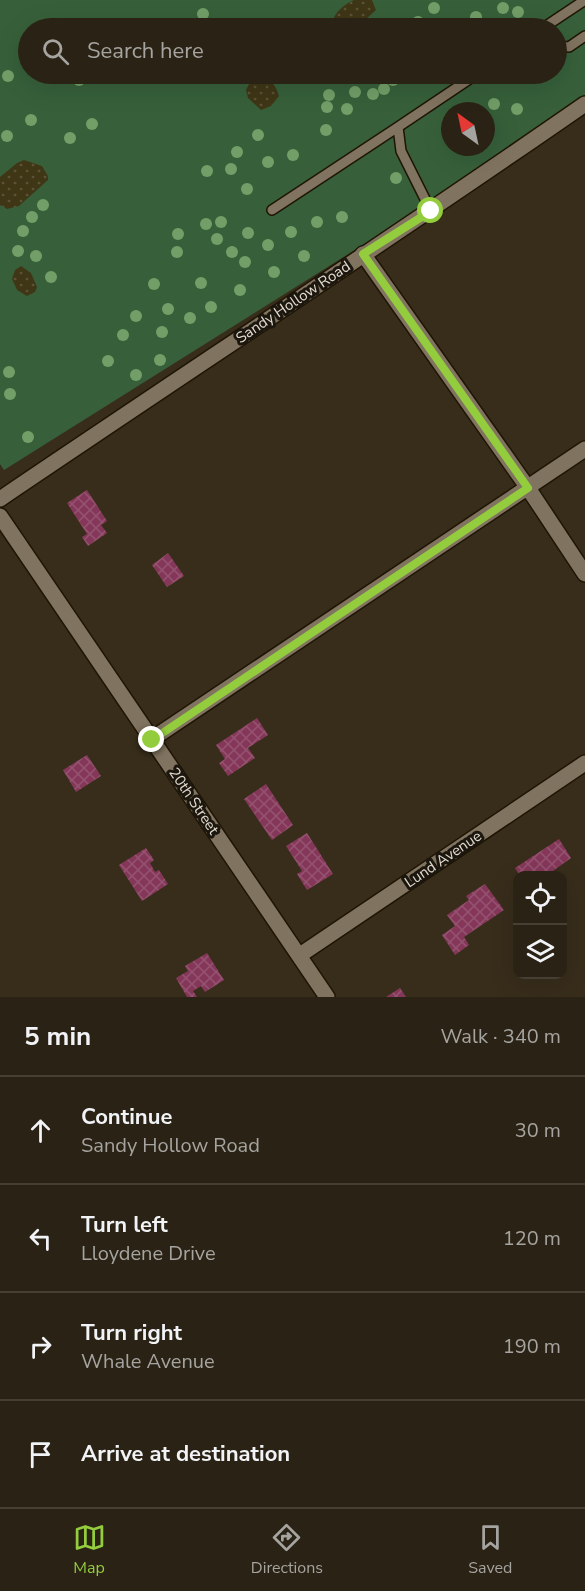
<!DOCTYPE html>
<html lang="en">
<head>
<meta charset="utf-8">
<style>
  :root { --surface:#2a2214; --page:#362f22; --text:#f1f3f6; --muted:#a5a4a0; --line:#463f34; --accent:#93cd3d }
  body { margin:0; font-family:"Nunito Sans",sans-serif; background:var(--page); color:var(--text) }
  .controls { position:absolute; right:18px; bottom:18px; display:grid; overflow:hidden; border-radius:12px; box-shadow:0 6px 24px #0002 }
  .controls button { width:54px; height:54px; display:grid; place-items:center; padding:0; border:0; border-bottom:2px solid var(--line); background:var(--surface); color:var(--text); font:30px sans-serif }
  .compass { position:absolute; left:441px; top:102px; width:54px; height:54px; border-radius:50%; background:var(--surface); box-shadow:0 6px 24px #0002; rotate:327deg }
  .stop { position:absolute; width:18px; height:18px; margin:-14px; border:4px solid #93cd3d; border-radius:50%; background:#fff }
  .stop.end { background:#93cd3d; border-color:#fff; box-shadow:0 2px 6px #0008 }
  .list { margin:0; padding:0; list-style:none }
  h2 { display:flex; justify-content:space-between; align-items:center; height:78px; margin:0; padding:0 24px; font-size:26px }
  h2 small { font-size:20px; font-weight:400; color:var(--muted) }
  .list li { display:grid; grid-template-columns:39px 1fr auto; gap:18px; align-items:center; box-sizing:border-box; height:108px; padding:0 24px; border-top:2px solid var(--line) }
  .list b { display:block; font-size:22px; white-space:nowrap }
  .list p { margin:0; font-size:20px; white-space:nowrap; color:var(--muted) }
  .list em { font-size:20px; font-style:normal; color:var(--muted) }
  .icon { flex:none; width:33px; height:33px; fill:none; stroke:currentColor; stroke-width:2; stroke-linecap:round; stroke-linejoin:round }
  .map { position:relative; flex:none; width:585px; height:997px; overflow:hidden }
  .search { position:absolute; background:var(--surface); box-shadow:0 6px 24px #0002; left:18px; right:18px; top:18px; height:66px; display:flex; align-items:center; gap:15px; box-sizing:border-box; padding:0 21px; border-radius:33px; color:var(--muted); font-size:22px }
  .sheet { height:510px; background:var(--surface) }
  nav { display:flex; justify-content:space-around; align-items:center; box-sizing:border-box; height:84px; border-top:2px solid var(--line); background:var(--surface); font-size:16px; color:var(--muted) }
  nav a { display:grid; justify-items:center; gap:3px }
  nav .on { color:var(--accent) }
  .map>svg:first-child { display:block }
  .grass { fill:#37603a; fill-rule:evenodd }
  .sand { fill:url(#sand-dots) }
  .building { fill:url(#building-cross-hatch) }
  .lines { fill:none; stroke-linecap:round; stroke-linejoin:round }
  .lane-casing { stroke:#1f1504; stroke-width:12 }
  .street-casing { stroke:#1f1504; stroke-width:18 }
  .secondary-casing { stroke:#1f1504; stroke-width:18 }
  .lane { stroke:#80735f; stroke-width:9 }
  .street { stroke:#80735f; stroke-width:15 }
  .secondary { stroke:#80735f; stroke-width:15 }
  .tree { fill:#729f68 }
  .route { stroke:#93cd3d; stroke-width:8 }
  .labels { text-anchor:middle; stroke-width:6; stroke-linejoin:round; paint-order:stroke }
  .street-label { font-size:15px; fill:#e3dbd0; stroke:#1b160e }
</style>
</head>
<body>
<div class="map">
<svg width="585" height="997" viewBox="0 0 585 997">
  <defs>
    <pattern id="sand-dots" width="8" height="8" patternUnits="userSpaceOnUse" patternTransform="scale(1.5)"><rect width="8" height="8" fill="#3f3616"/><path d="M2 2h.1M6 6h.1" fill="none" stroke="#5b5237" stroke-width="1.8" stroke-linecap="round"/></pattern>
    <pattern id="building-cross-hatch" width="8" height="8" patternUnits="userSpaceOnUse" patternTransform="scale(1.5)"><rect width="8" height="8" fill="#85375a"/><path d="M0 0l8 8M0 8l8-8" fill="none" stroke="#965371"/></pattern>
  </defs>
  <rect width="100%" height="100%" fill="#382d1b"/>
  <path class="grass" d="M0,0H585V98L428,204L4,470L0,464ZM28,28H556V74H28ZM450,111H486V147H450Z"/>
  <path class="sand" d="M354,0H372L376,10L366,19L361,28H331C332,15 342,5 354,0Z
    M262,77C272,80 276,86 279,96L271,106L261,110L248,98L246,90L249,84Z
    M24,160L42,166L48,176V180L19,206L7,209L0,205V177L17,163Z
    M21,266L31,273L37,287L35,292L27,296L17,290L12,279L15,270Z"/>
  <path class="building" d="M87,490L107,521L101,525L107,533L88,546L82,537L87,534L67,503Z
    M168,553L184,576L167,587L152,565Z
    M257,718L268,735L248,748L255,758L228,776L219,763L225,759L216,745Z
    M87,755L101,776L76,792L63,770Z
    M266,784L293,825L272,840L244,799Z
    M307,833L333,874L307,890L297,874L302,871L286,846Z
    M559,839L571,858L546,876H520L515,868Z
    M146,848L154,860L150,863L155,872L159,870L168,884L142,901L119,865Z
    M485,884L504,910L464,937L469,945L455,955L442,935L455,926L447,915L469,900L466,896Z
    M207,953L224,980L205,992L201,986L193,991L197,997H187L176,978L188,971L185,966Z
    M400,988L406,997H386Z"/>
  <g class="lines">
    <defs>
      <path id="lane" d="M543,28L585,0
        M556,46L569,47L585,36
        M272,210L398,127
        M431,211L401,151L398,127L477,74"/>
      <path id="street" d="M363,254L528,488L585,574
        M152,739L585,449
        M300,955L585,763"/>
      <path id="secondary" d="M0,499C195,367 392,238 585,104
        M0,516L327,997"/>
    </defs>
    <use href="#lane" class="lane-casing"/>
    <use href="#street" class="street-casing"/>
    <use href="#secondary" class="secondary-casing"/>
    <use href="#lane" class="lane"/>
    <use href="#street" class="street"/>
    <use href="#secondary" class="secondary"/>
  </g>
  <g class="tree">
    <circle cx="434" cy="8" r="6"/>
    <circle cx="503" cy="8" r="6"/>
    <circle cx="518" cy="12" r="6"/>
    <circle cx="203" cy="14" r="6"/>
    <circle cx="476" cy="17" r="6"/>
    <circle cx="418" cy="22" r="6"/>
    <circle cx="8" cy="76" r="6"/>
    <circle cx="79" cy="80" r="6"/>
    <circle cx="393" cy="80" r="6"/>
    <circle cx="384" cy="89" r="6"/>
    <circle cx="355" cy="92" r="6"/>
    <circle cx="373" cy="94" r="6"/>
    <circle cx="329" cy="95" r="6"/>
    <circle cx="494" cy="104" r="6"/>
    <circle cx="327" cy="107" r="6"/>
    <circle cx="347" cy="109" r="6"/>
    <circle cx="517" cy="109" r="6"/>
    <circle cx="31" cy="120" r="6"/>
    <circle cx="92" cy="124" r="6"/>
    <circle cx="326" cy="130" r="6"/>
    <circle cx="258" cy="135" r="6"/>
    <circle cx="7" cy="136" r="6"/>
    <circle cx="70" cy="138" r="6"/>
    <circle cx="237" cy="152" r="6"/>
    <circle cx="293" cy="155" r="6"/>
    <circle cx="268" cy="162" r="6"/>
    <circle cx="231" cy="169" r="6"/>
    <circle cx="207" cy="171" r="6"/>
    <circle cx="396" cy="178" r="6"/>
    <circle cx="247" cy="189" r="6"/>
    <circle cx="43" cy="205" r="6"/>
    <circle cx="32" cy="217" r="6"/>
    <circle cx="342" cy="217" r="6"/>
    <circle cx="221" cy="222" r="6"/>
    <circle cx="317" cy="222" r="6"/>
    <circle cx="206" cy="224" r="6"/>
    <circle cx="23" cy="231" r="6"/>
    <circle cx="291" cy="232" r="6"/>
    <circle cx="248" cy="233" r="6"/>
    <circle cx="178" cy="234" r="6"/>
    <circle cx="217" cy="239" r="6"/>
    <circle cx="268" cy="245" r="6"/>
    <circle cx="18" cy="251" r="6"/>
    <circle cx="177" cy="252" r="6"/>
    <circle cx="232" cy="252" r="6"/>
    <circle cx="36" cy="256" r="6"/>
    <circle cx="304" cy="256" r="6"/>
    <circle cx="245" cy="262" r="6"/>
    <circle cx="274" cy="272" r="6"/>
    <circle cx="51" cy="277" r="6"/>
    <circle cx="201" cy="283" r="6"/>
    <circle cx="154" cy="284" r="6"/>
    <circle cx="240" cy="290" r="6"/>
    <circle cx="211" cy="307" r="6"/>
    <circle cx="168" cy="309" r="6"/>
    <circle cx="136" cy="316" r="6"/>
    <circle cx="190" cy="318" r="6"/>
    <circle cx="162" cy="332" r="6"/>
    <circle cx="123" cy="335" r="6"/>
    <circle cx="160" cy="360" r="6"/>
    <circle cx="108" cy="361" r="6"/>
    <circle cx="9" cy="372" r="6"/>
    <circle cx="136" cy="375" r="6"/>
    <circle cx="10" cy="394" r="6"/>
    <circle cx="28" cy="437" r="6"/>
  </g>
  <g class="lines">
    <path class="route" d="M152,740L528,488L363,254L431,211"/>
  </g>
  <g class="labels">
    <g class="street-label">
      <text transform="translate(293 302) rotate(-34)" y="5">Sandy Hollow Road</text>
      <text transform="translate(194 801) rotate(56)" y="5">20th Street</text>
      <text transform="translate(443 859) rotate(-34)" y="5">Lund Avenue</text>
    </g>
  </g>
</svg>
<div class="controls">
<button><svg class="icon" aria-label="locate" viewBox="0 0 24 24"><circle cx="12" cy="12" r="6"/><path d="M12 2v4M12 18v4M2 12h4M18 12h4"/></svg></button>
<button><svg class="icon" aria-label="layers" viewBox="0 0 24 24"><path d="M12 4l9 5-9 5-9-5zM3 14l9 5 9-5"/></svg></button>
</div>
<svg class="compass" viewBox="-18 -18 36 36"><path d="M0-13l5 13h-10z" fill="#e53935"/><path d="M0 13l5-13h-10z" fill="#a5a4a0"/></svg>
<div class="stop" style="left:431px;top:211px"></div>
<div class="stop end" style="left:152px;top:740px"></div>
<div class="search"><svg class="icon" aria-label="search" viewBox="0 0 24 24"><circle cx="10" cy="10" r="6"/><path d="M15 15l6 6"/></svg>Search here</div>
</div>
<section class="sheet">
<h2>5 min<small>Walk · 340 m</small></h2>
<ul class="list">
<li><svg class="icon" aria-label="ahead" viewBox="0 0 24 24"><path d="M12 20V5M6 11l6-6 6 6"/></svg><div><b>Continue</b><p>Sandy Hollow Road</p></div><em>30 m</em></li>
<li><svg class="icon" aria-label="left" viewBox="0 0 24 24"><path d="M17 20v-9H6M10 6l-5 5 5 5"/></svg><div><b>Turn left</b><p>Lloydene Drive</p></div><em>120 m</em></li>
<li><svg class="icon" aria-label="right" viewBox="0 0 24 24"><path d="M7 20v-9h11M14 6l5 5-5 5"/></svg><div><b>Turn right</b><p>Whale Avenue</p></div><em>190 m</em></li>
<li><svg class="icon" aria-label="arrive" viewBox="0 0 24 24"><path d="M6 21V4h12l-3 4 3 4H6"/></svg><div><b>Arrive at destination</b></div></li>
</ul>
</section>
<nav>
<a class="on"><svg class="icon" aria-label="map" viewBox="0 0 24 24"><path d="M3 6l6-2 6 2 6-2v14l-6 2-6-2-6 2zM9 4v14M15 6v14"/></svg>Map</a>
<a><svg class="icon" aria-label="directions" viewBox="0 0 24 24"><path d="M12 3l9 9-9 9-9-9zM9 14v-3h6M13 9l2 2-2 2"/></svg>Directions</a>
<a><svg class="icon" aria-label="saved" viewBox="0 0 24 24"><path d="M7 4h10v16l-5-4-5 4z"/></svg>Saved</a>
</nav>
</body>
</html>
